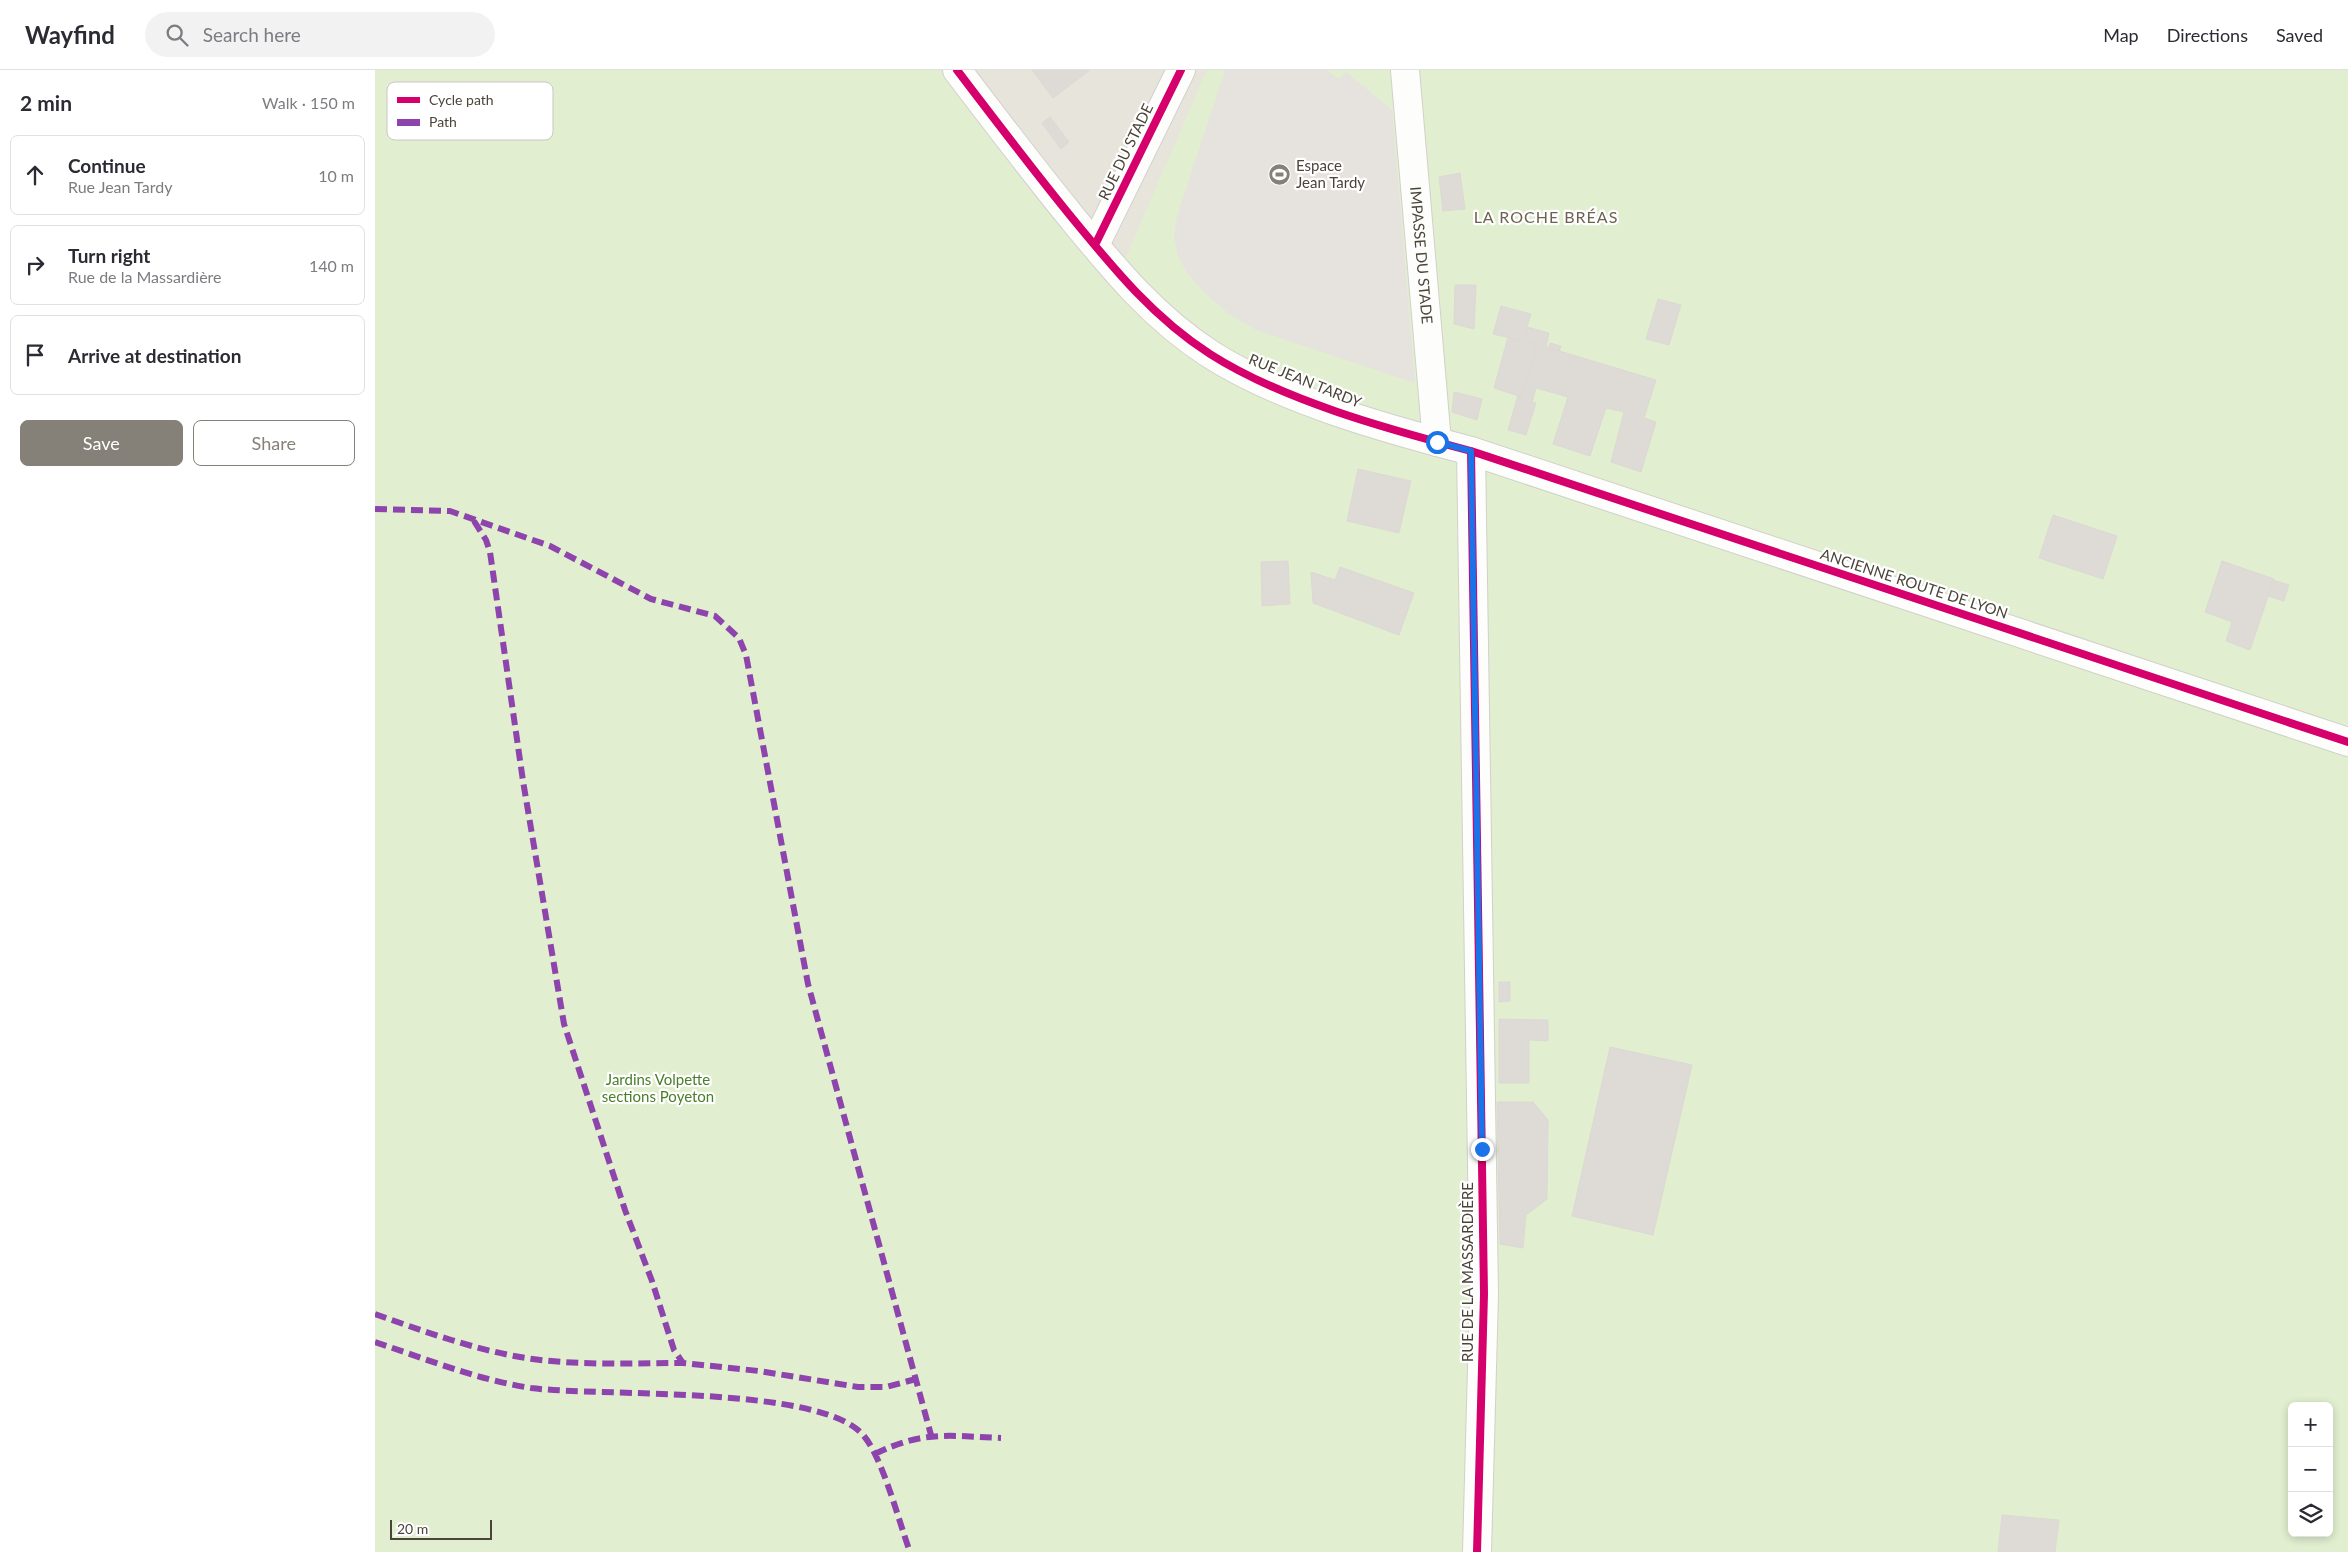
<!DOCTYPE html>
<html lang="en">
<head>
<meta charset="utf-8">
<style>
  :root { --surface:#fff; --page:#f2f2f3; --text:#2b2b33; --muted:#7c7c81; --line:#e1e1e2; --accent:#868178 }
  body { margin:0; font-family:Lato,sans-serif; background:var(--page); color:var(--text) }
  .controls { position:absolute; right:15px; bottom:15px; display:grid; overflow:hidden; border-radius:8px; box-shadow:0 2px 8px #0003 }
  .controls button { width:45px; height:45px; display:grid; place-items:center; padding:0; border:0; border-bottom:1px solid var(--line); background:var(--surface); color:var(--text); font:25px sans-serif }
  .scale { position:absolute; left:15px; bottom:12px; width:102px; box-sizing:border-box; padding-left:5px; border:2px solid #4b4439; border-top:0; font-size:14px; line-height:18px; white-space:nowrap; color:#4b4439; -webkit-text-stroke:4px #fff; paint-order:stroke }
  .stop { position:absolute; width:15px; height:15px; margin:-11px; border:4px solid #1a73e8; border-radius:50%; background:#fff }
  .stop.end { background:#1a73e8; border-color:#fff; box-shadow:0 1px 5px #0008 }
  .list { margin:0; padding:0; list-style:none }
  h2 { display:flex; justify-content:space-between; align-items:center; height:65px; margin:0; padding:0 20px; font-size:21px }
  h2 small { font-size:16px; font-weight:400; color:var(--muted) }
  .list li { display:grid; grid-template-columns:32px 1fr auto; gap:15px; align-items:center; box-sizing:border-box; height:80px; margin:0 10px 10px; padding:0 10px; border:1px solid var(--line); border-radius:8px }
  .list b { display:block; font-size:19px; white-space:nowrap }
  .list p { margin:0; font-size:16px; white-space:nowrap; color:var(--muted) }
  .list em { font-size:16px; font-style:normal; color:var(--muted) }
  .actions { display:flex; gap:10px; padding:15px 20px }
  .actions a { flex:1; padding:11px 0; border:1px solid var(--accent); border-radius:8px; text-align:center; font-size:18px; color:var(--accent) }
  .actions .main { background:var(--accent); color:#fff }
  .icon { flex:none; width:28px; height:28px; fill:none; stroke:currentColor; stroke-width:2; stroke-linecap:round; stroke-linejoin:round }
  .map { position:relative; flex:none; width:1973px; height:1482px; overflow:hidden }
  header { display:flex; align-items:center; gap:30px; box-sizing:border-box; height:70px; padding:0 25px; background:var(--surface); border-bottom:1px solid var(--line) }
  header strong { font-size:24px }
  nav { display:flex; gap:28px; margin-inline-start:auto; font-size:18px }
  .search { width:350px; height:45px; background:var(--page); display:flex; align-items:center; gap:12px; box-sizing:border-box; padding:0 18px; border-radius:28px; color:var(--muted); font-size:19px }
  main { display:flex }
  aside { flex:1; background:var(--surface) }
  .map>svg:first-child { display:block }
  .residential { fill:#e7e4dc }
  .green { fill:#e1eecf; fill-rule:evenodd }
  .parking { fill:#e6e3df }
  .building { fill:#dedbd6; stroke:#dcd9d4 }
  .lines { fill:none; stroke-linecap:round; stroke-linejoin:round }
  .street-casing { stroke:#d2d0cb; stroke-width:30 }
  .street { stroke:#fdfdfc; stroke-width:28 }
  .quiet { stroke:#8e44ad; stroke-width:6; stroke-dasharray:12 6; stroke-linecap:butt }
  .cycleway-casing { stroke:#fff; stroke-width:11 }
  .cycleway { stroke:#d6006c; stroke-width:8 }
  .route { stroke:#1a73e8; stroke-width:6 }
  .labels { text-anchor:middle; stroke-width:4.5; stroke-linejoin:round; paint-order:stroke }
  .street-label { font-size:15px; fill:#4b4439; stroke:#fff }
  .poi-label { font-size:15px; fill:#4b4439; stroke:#fff; text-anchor:start }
  .park-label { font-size:15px; fill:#4a7f2a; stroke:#fff }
  .neighbourhood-label { font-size:16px; letter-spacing:1px; fill:#6e6250; stroke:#fff }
  .key { fill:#fff; stroke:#c9c7c4; stroke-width:1 }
  .key-label { font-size:14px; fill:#4b4439 }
</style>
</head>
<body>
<header>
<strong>Wayfind</strong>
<div class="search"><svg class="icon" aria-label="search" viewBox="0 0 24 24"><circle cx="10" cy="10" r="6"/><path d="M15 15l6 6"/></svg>Search here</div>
<nav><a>Map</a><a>Directions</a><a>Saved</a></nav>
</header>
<main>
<aside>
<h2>2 min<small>Walk · 150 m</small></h2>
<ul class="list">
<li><svg class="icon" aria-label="ahead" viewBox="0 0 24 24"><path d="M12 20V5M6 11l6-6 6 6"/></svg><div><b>Continue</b><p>Rue Jean Tardy</p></div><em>10 m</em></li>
<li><svg class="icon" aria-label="right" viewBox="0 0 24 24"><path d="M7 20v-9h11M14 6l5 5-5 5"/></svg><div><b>Turn right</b><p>Rue de la Massardière</p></div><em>140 m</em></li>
<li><svg class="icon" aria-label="arrive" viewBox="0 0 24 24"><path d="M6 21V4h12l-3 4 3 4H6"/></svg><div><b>Arrive at destination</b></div></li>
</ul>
<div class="actions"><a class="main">Save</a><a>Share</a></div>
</aside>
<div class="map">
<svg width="1973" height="1482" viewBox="0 0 1973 1482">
  <rect width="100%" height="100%" fill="#f4f2ee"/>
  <path class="residential" d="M564,0H834L741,211L680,133Z"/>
  <path class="green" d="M0,0H564L680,133L741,210L832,0H1973V1482H0ZM1917,1336H1954V1463H1917Z"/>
  <path class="parking" d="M850,0H952L964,9L971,2L1017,40L1040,313L881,260L854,244L832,225L812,203L803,186L799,167L802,146Z"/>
  <path class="building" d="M657,0H715L678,28Z
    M675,47L694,72L686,79L667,53Z
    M1085,103L1090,139L1068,141L1064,107Z
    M1080,215H1101L1099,259L1079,254Z
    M1283,229L1306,235L1294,275L1271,269Z
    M1126,236L1156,244L1148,271L1118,264Z
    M1152,257L1174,263L1171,277L1281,310L1269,348L1281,352L1266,402L1236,392L1249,342L1231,338L1215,386L1178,374L1193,327L1161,318L1157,332L1161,333L1151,365L1133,360L1143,325L1147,327L1162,275L1148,271Z
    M1133,267L1162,275L1147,327L1119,318Z
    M1175,273L1186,276L1184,281L1173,278Z
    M1079,322L1107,329L1102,350L1077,342Z
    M983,399L1036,411L1024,463L972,451Z
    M1678,445L1742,466L1728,509L1664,488Z
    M913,491L915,534L887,536L886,492Z
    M1847,491L1899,509L1875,580L1851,571L1857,552L1830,542Z
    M965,497L1039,523L1024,565L938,533L936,502L960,510Z
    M1898,510L1914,515L1909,531L1893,526Z
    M1124,912H1135V931L1124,932Z
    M1124,949L1173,950V971L1154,970V1013H1124Z
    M1235,977L1317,995L1278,1165L1197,1146Z
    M1122,1032H1158L1173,1050L1172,1129L1151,1145L1148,1178L1125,1174Z
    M1627,1445L1684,1450L1680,1482H1623Z"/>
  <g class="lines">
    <defs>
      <g id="street">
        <path d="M582,0C620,50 658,100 698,149C739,199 779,248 835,284C907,330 1012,359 1096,381L1973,672"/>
        <path id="s1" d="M1030,0L1062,372"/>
        <path d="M720,175L806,0"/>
        <path d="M1096,381L1109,1224L1102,1482"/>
      </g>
    </defs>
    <use href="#street" class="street-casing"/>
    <use href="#street" class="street"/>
    <path class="quiet" d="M0,439L75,441L175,476L276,529L340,546L364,568L371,585L433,914L556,1365
      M99,451L111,470L115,482L148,711L189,954L250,1140L277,1211L299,1280L308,1293L384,1301L483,1317H511L541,1309
      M0,1244C48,1261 100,1280 151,1288C203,1296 256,1293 308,1293
      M0,1272C51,1289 103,1310 156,1318C226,1327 448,1315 489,1366C508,1389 524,1452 535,1482
      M500,1384C548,1360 575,1366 626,1368"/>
    <defs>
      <path id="cycleway" d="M582,0C620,50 658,100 698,149C739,199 779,248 835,284C907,330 1012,359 1096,381L1973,672
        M720,175L806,0
        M1096,381L1109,1224L1102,1482"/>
    </defs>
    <use href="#cycleway" class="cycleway-casing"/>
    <use href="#cycleway" class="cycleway"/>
  </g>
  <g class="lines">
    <path class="route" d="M1062,372L1096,381L1107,1079"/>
  </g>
  <defs>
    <symbol id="stadium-disc" viewBox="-11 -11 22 22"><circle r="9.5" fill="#868178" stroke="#fff"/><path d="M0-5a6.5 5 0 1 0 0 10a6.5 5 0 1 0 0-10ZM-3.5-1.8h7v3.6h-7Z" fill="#fff"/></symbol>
  </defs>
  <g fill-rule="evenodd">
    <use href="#stadium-disc" x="892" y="92" width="25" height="25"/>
  </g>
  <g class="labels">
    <g class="street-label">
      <text transform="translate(751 82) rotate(-64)" y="5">RUE DU STADE</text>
      <text dy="5" stroke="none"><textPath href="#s1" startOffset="186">IMPASSE DU STADE</textPath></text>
      <text transform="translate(930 311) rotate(22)" y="5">RUE JEAN TARDY</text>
      <text transform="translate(1539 514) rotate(18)" y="5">ANCIENNE ROUTE DE LYON</text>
      <text transform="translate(1093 1202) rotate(-90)" y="5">RUE DE LA MASSARDIÈRE</text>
    </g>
    <g class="poi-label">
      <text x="921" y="101">Espace<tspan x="921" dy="17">Jean Tardy</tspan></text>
    </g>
    <g class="park-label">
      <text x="283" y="1015">Jardins Volpette<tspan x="283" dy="17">sections Poyeton</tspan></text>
    </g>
    <g class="neighbourhood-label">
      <text x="1171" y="153">LA ROCHE BRÉAS</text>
    </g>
  </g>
  <rect x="12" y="12" width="166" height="58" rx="8" class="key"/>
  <rect x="22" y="27" width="23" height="6" fill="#d6006c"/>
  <rect x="22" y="49" width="23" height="7" fill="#8e44ad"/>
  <g class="key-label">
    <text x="54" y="35">Cycle path</text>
    <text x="54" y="57">Path</text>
  </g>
</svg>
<div class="controls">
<button>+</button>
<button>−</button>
<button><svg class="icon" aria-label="layers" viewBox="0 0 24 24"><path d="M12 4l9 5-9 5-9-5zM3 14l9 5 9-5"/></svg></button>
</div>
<div class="scale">20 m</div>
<div class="stop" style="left:1062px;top:372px"></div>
<div class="stop end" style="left:1107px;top:1079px"></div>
</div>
</main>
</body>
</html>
